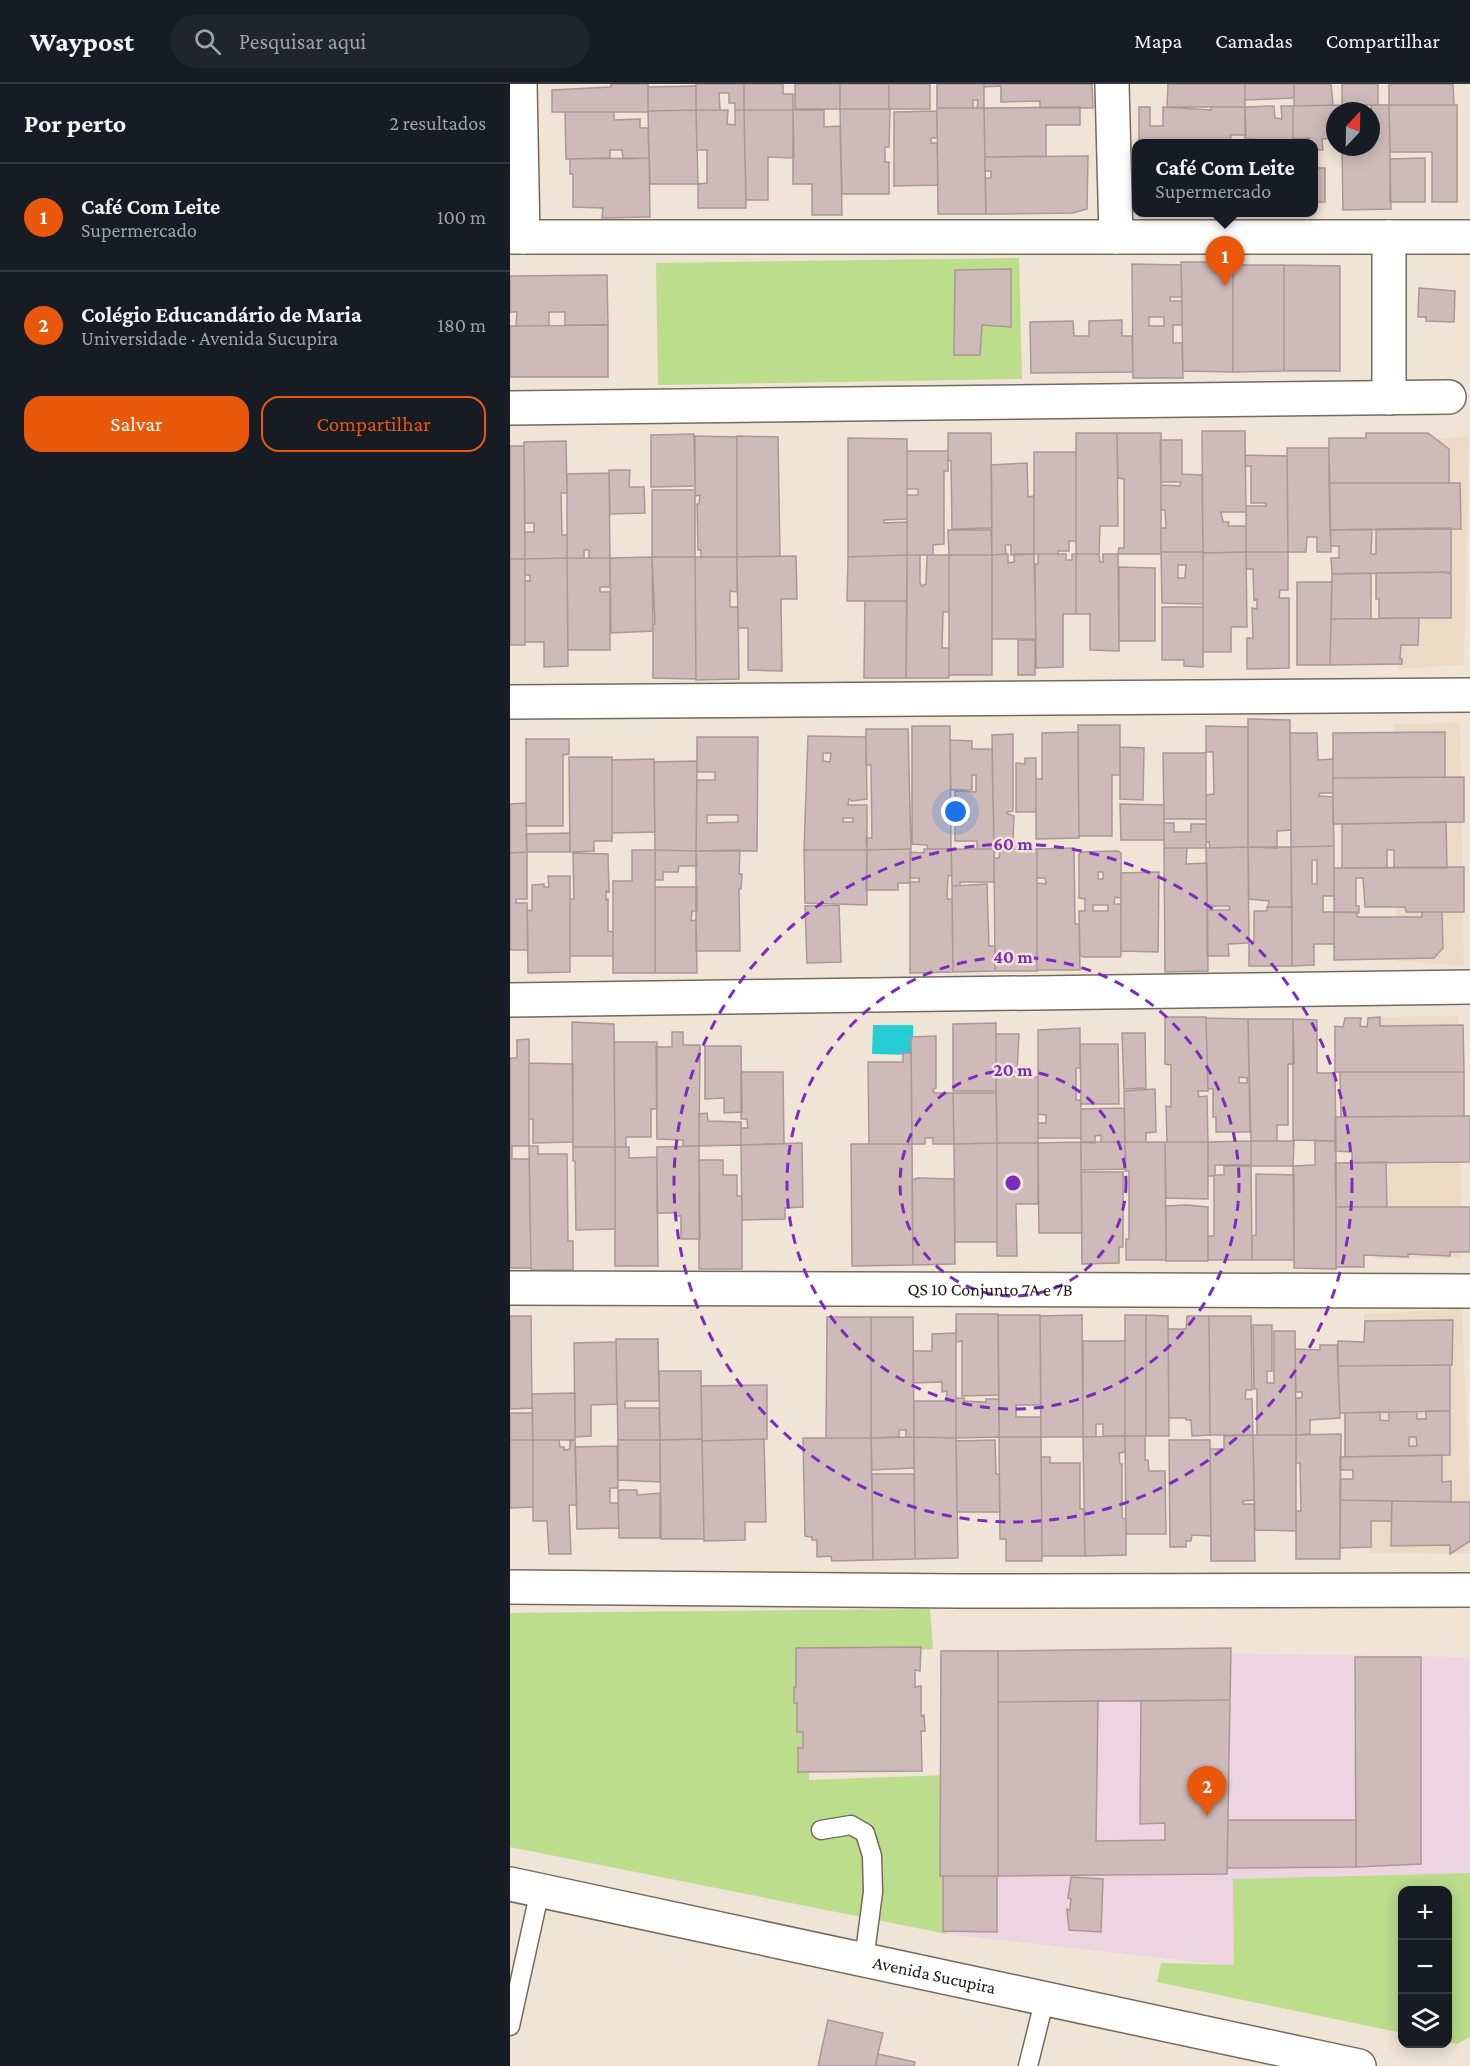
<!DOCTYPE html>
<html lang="pt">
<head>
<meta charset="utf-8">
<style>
  :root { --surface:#171b24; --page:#20242c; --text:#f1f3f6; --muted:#9ea1a6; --line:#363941; --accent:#ea580c }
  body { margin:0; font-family:"Crimson Pro",serif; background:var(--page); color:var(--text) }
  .controls { position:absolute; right:18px; bottom:18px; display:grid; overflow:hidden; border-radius:12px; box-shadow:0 3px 15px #0003 }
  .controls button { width:54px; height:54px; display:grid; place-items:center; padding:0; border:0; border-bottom:2px solid var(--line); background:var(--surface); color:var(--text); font:30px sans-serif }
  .compass { position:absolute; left:816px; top:18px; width:54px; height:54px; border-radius:50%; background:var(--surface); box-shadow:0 3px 15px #0003; rotate:22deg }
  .you { position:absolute; left:446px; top:728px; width:21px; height:21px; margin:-15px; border:4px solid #fff; border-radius:50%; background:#1a73e8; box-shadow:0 0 0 9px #1a73e833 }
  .badge { display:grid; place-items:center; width:39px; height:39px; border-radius:50%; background:var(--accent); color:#fff; font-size:20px; font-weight:700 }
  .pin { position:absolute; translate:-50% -50px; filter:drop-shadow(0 2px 3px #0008) }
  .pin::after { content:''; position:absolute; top:32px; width:21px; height:18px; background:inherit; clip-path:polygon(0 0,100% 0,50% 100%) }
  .popup { position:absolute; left:622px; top:55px; width:186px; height:78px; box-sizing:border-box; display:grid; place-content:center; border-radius:12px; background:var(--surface); filter:drop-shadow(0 2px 4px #0005); font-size:20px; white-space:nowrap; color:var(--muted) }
  .popup b { font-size:22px; color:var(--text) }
  .popup::after { content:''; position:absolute; left:50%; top:100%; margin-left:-12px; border:12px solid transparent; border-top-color:var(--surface) }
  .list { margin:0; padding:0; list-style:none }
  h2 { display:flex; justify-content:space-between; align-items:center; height:78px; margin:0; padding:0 24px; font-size:26px }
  h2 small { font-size:20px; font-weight:400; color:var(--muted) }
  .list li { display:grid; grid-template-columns:39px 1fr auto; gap:18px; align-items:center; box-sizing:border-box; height:108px; padding:0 24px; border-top:2px solid var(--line) }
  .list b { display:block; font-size:22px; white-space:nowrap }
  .list p { margin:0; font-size:20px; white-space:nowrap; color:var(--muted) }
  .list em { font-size:20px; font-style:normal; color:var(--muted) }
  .actions { display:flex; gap:12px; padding:18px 24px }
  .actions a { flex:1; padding:14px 0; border:2px solid var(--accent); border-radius:18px; text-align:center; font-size:21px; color:var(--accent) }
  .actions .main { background:var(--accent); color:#fff }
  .icon { flex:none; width:33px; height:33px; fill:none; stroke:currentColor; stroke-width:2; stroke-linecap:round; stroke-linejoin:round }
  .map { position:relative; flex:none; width:960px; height:1982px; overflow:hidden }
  header { display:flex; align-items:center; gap:36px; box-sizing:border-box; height:84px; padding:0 30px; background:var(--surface); border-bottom:2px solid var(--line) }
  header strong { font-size:28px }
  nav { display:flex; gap:33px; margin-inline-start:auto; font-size:21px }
  .search { width:420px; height:54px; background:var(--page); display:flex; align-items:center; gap:15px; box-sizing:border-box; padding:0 21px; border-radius:33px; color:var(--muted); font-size:22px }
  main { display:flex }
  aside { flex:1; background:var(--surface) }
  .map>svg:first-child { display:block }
  .built { fill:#ebdbc6 }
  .education { fill:#ecd5e1 }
  .green { fill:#bbdd8c }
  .water { fill:#26cdd4 }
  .building { fill:#cebab9; stroke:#aa9796; stroke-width:1.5; fill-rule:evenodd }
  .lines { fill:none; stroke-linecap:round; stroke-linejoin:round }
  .service-casing { stroke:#746a5e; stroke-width:21 }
  .minor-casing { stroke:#746a5e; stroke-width:36 }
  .service { stroke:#fff; stroke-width:18 }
  .minor { stroke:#fff; stroke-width:33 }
  .ring { fill:none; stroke:#7b2cbf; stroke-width:3; stroke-dasharray:10 8 }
  .labels { text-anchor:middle; stroke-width:5; stroke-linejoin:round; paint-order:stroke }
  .street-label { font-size:18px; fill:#1e1a15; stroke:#efe4d6 }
  .centre { fill:#7b2cbf; stroke:#efe4d6; stroke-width:3 }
  .ring-label { font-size:18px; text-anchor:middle; font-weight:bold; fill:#7b2cbf; stroke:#efe4d6; stroke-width:5; stroke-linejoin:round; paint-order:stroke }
</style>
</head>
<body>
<header>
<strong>Waypost</strong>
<div class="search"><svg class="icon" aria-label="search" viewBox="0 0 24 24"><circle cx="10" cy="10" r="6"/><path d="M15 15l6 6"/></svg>Pesquisar aqui</div>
<nav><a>Mapa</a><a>Camadas</a><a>Compartilhar</a></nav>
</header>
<main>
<aside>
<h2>Por perto<small>2 resultados</small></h2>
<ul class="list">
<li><span class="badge">1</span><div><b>Café Com Leite</b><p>Supermercado</p></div><em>100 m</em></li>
<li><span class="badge">2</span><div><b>Colégio Educandário de Maria</b><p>Universidade · Avenida Sucupira</p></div><em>180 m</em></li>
</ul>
<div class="actions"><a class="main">Salvar</a><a>Compartilhar</a></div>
</aside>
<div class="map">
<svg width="960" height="1982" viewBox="0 0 960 1982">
  <rect width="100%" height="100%" fill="#efe4d6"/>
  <path class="built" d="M959,352L954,581L888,585L887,358Z
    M950,639L954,882L886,877L883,640Z
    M948,932L952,1174L866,1175L862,933Z
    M952,1225L960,1417V1470L859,1469L854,1230Z"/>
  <path class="education" d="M437,1565L959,1573L960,1789L723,1795L724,1882L437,1850L439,1803Z"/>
  <path class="green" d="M509,174L512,295L148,301L146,179Z
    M420,1525L423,1565L297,1571L299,1696L437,1691L432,1773L437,1850L0,1763V1529Z
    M960,1789V1953L947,1960L938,1958V1806H892V1949L647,1898L651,1879L724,1881L723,1795Z"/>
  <path class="water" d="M363,941H403V971L362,970Z"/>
  <path class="building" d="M101,0H138V28H42V6L101,3Z
    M186,0H234V26H225V19H219V9H209L210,26H186Z
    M234,0H273V10H283V26H234Z
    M285,0H330V25H285Z
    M330,0H379V25H330Z
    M379,0H420V25H379Z
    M427,0H474V24H467L468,16H463V24H427Z
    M474,0H582L583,24L530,23V17L491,18V2L474,3Z
    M658,0H735V23H657Z
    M735,0H784V14L735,16Z
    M784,0H821L823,21L784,22Z
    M832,0H868V21H832Z
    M879,0H943L944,21H879Z
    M186,2V26L138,27V3Z
    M831,21H853L852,27H831Z
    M831,21V27H825V54L812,55L813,66H804V59H800L799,54L783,55V22Z
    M861,21H879L881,125L833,126L832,63H861Z
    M879,21H947V118H922V68H880Z
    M764,22L765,34L772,35L771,22H783V59H744V55H735V23Z
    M570,23V41H536V72L475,73L474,24Z
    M629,23H640V42H653V23L701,26V23H735L736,51H721L720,59H629Z
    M427,24H474L476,130H428Z
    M330,25H380L379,63H375V78H379V110H332Z
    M186,26L188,100H140L138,27Z
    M186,26H218L217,40L225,41V26H234L236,124H188V100L197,99V66H187Z
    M234,26H283L284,74L258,73V116H236Z
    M283,26H314V43L330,42L332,131H302V100H283Z
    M427,27V54H421V59H427L428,101L384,102V28Z
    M55,28H104V36L130,35V44H138L139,74L113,75L112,66H100V74L56,75Z
    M783,57H799L800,59H783Z
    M578,72L577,125L563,129L476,130L475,94H481V87H475V73Z
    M139,74L140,133L92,134L93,124L63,123V90H60V75Z
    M915,74V118H880V75Z
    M804,84H815V118H804Z
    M671,178H723V288L673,287Z
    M622,180L671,181L672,213H660V217H672V241H663V259H672L673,294H623ZM639,233H654V242H639Z
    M723,181H774V287L723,288Z
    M774,181L830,182V287H774Z
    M501,185V243L472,241L470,271H444L445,186Z
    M97,191L98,241H55V228H39V242H6L7,228H0V192Z
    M909,204L945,207L944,238L916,237V233H908Z
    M612,236V252H622L623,288L521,289L520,238L563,237L564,252H579V237Z
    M98,241V293H0V242Z
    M692,347H735L736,428H711L713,438H719L718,442H736V468L693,469Z
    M438,349H481L482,444L442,445L441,377L438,376Z
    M566,349H607L608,442H590L589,470H566Z
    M607,349H651V470H608L609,464H614V395L608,394Z
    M856,349H918L939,365V399H819V354H856Z
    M184,350L185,402L141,403V351Z
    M185,352L227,353V473H191V466H188L187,420H189L190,411L185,412Z
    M227,352L268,353L270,472L227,473Z
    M338,354L397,355V435L374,436V439L397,438V471L338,473Z
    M650,356H672V390L692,391L693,468H651V444H656L655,426H651V401L670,402L671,398H651Z
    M56,357L57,409H51L52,451H57V474L15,475V448H24V439H15L14,358Z
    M0,362H14L15,475H0Z
    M777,364H819L821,468H807V453H797L796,468H778Z
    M397,367H438V387H434V460L423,461V471H397V411H408V405H397Z
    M524,368H566V457H559V467H548V470H524Z
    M735,371L777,372L778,468H736V422H756V419H741V382H735Z
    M517,379L518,413L524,412V470L501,471V461H495L496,470L482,471L481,381Z
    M99,386H120L119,403H134L135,429L100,430Z
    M99,389L100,474H79V466H74V474H57V390Z
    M819,399H950L951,445L820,446Z
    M142,406H185V473H142Z
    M941,444V488L822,490L821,474H829V462H821L820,446L862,445L861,470H866V445Z
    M438,446H481L482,471H439Z
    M651,468H693V520L652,519ZM668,481H676L675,494H668Z
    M736,468L737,543H721V568H693V469Z
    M736,468H778V506H770L769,514H779V584L737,585V554H743L742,524L747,525V515L744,516L743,485H736Z
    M498,470V479L504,478V470H524L526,555H482V471Z
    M528,470H556V476H562V470H566V530H553V583L526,584L525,480H528Z
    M566,470H589L590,478H593V470H608L609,567L580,566V530H566Z
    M397,471H410V499L412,502L416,500L417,471H439V528H433L432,564H439V594H396Z
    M397,471V517H337L338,473Z
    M439,471H482V591H439Z
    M286,472L287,515H271L272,587L238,586V544H228L227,473Z
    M142,473L143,547L101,549L100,474Z
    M142,473H185L186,595L143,594V540H145Z
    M185,473H227V508L220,507V523H228L229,595L186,596Z
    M57,474H100V503H90V508H100V566H58Z
    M57,474L58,582L34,583V558H15V497H20V491H15V475Z
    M0,475H15V561H0Z
    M609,483L645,484V557H609Z
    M934,488L941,490V534H869V515H866V489Z
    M861,489V535H821L822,490Z
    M787,498H822L820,581H787Z
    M355,517H397L396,594H354Z
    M652,523H693V583L674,582V576H652Z
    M909,534L908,561H891L890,575H892V580L820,581L821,535Z
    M508,556H525V591H508Z
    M738,635L780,636L781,746L767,747V764L738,763Z
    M568,641H610V691H602V752H569Z
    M402,642H440L441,765H418L417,761L402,760Z
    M696,642L738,643V763L700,764L699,758H696V711L704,710L703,668H696Z
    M356,645H398L401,765L357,766L356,754H362L361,681H356Z
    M568,648L569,754L526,755V695H532V649Z
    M935,648V693L823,694V649Z
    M780,649H807L808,676L823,675V709H810L809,712L823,713L824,762L781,763Z
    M503,650V727L497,728L498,730L504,732L503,755L507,761V765H484L482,651Z
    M298,652L356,653L357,715L342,717L339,715L338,721H357V766H294ZM313,669H321L320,678L313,677ZM333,734H343V738H333Z
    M187,653H248L247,767H186L187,696H205V688H187ZM197,731H228V738L197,739Z
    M16,655H59V670L53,671V742H16Z
    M440,656L462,657V665H482L484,765H467V757H445V707L466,708V691H462V706H441Z
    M610,663L634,664L633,716L610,715Z
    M653,669H696V735H654Z
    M59,673H102V757H84V767L60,768Z
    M515,674H526V728H506V679L515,680Z
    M144,675L145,748L102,749V676Z
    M187,677L186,767L145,766L144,678Z
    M954,693V738L823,740V694Z
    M16,719L17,768L0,769V720Z
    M610,720L654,721V756H611Z
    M936,738L937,784H884V766H877V784H832V740Z
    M654,739H664V748H681V740H696V764H654Z
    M60,749V768H17L16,750Z
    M824,762V812H813V828H824V860H804V881L782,882L781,763ZM802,776H807V800H802Z
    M738,763H781L782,823H758L759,817L739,815Z
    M738,763L739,859L718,860L719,872H697V826H720L719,822H697L696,764Z
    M564,764L565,840H569L570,886H527V799L536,800L535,794H527V765Z
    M654,764H677L676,780L697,779L698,887L655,888Z
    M401,765L400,799H388V806H356L357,766Z
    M414,765H441L442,791L438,792L437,815H442L443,888L400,889V798H409V794H400V768L414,769Z
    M441,765H484V798H450V802H442Z
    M484,765H527V887H485ZM485,766H490L489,774H484Z
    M122,766H145V889H103V797H122Z
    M145,766L186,767L187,782H169L168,788H153V796H145Z
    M230,766L229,790H232L231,805H229L230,867H186V767Z
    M294,766H357V821L295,819Z
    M608,767L611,769V814L605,813L604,820H611V871L610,873H573L570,871L569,827H575V815L569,814V770L571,768ZM588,788H593V795H588ZM583,821H598V827H583Z
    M17,768V815H6V819H17L18,866H0V769Z
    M63,769L98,770L99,808L96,807V816L98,815V847L103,848V872H60V815H64Z
    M954,783V828H896L895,823H855L853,794H846V822H849V829L824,828V784Z
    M649,788L648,868L611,867V789Z
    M38,792H60V888L18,889L17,826L22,827V801L34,800V803H39Z
    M477,800L479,862H485V887L443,888L442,802Z
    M145,803H187V827H182L181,837L186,836L187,889H145Z
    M329,821L331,878L297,879L295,822Z
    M757,823H782V882H739V858H744V827H757Z
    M824,828H847V833H912V828H932L933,864L924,874L824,876Z
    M655,933H696L698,1007H688L689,1013L697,1012L698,1058H657L656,1022L661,1023V981L655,980Z
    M870,933V942L953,941L954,988H825V942L833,943L835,934H851L850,942L857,943L858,934Z
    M696,934L738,935L740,1048H706V1033H703V1005H698ZM729,993L737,994V999H729Z
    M738,935H783L784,980H778V1041H767V1057H741Z
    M783,935L807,936V989H825L826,1057L783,1056Z
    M62,938L104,940L105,1063H63Z
    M486,939V1007H443V940Z
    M570,944V984H566V1016H570L571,1020V1054H528V1039H536V1031L528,1030V946Z
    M162,948H173V961H190L189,1062H173V1056L147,1055L146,963H162Z
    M612,949H635L636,1004L614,1005Z
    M486,950H509L507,988L486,986Z
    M426,952V1004L423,1005L424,1009H443L444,1060H423V1054H415V1060H402L401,953Z
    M19,955V1062H0V974H7V956Z
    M104,958H147V1025H141V1053H116V1063H105Z
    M570,960H608L609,1020H571Z
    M195,962H231L232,1028L214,1029V1014L195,1015Z
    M393,969H401L402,1060H359L358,978H393Z
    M19,979L63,980V1058L23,1059V1035H19Z
    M231,988H273L274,1060L231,1061V1044H238L237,1035H231Z
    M830,988H954V1032L831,1033Z
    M486,992L528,993V1059H487Z
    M645,1005L646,1048L636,1049V1058H615L614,1007Z
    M443,1009H486L487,1059L444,1060Z
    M614,1024L615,1058H591V1051L585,1052V1059L571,1058V1025Z
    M197,1029L198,1037L231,1038V1061L189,1062V1030Z
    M954,1032H960V1078L842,1079V1068L825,1067V1033Z
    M741,1057H784L783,1082H741Z
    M741,1057V1081H705V1091H714V1082H741L742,1176H698V1152H704V1092H698V1058Z
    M805,1057H826V1185L784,1184L783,1082L805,1081Z
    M571,1058H615L616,1085L571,1086Z
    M571,1058L572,1149H529L528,1059Z
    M615,1058H655L656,1176H616V1155H619V1087H615Z
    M655,1058H698V1115L656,1114Z
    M292,1059L293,1123L275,1124V1135L232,1136L231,1061Z
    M487,1059H528V1120H506L507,1172H487Z
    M487,1059V1158H445L444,1060Z
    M341,1060H402L403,1181L342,1182Z
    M0,1062H2V1075H19L21,1184H0Z
    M19,1062H28V1070H57L58,1157H63V1186H21Z
    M189,1062L190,1155H171V1132H165V1129H147V1063Z
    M63,1063H105V1145L66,1146L65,1077H63Z
    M105,1063H119V1074L147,1073L148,1182H105Z
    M189,1076H213V1091H227V1112H232V1185H189Z
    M876,1078L877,1123H826L825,1079Z
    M571,1088H613V1163H609V1179L572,1180Z
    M746,1090L784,1091V1176H742V1152L746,1151Z
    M408,1094L444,1095L445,1180L403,1181L402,1096Z
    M677,1121L698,1123V1177H656V1122Z
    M826,1123H960V1168H940V1172L898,1170V1173L854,1171V1183H826Z
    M446,1230H488L489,1311L452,1312V1257L446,1258Z
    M488,1231H530L531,1321H506V1333H531V1353H489Z
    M572,1231L573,1353H531L530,1232Z
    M615,1231H636V1352H615Z
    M636,1231L658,1232L659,1352H636Z
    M0,1232H21L22,1324L0,1325Z
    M677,1232H699L700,1351L682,1352L681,1336H676V1334H659L658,1245H676Z
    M699,1232H741L742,1306H736L735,1315H742L743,1351H700Z
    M317,1233H361V1354H316Z
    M361,1233H403L404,1353H396V1346H389V1353L361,1354Z
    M943,1236L942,1281L828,1282V1257L854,1258L855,1237Z
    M743,1241H762V1287H757V1299H764V1247H785L786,1351H747V1305H744Z
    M446,1249V1354L404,1353V1317H437V1307L432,1308V1298L403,1299V1267H422V1250Z
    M106,1255H148L149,1317H115V1324H149L150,1356H108Z
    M573,1257H615V1352H593V1340H586V1353H573Z
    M106,1258L107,1320L81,1321V1352L65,1353L64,1259Z
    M810,1261H827L830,1334L800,1336V1350L786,1351V1314H792V1308H786L785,1265L810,1266Z
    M940,1281V1327L830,1329L828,1282Z
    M149,1287H191L192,1355L150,1356Z
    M257,1301V1355L192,1357L191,1302Z
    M65,1309V1356H23L22,1310Z
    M446,1314H454V1317L473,1318H476V1315H489V1353L446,1354Z
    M916,1327H940V1371L835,1373V1329L870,1328V1336L879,1337V1328H907V1335H916ZM899,1353H906L907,1362H899Z
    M0,1329H22L23,1356H0Z
    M831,1350L830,1475H786V1427H791L790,1379H786V1351Z
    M743,1351L744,1416L733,1417V1420H744L745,1477H701L700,1365H714V1352Z
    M743,1351H786V1447L745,1446Z
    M615,1352H635V1376H638L639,1387H655L656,1450H616Z
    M615,1352V1368L609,1369L610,1380H612V1434L616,1435V1471L575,1472L573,1353Z
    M404,1353V1384L362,1386L361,1354Z
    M404,1353L446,1354L448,1474L405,1475Z
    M489,1353H531L532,1477H496V1455H490Z
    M293,1354H361L363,1476L322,1477L321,1472L307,1473V1456H302V1453L295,1452Z
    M192,1355L194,1455H151L150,1356Z
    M254,1355L256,1438H235V1456L194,1457L192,1357Z
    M0,1356H23V1423L0,1424Z
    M23,1356H49L50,1363H54V1366L60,1365V1357L65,1356L67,1421H59L61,1470H39L37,1437H23Z
    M108,1356H150V1398L108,1396Z
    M485,1356L486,1390H489L490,1428H447L446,1357Z
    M659,1356H700L701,1452L682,1451L681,1457H676V1463H660Z
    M107,1362L108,1404H100V1419H108L109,1444L67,1445L65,1363Z
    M932,1371V1398L941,1397V1418L830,1416V1395H843V1386H830V1373Z
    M531,1373H540V1379H570V1425H574L575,1472H532Z
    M362,1390H404L405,1475L363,1476Z
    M108,1406H127V1411L150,1409V1454H109Z
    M830,1416L882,1417L881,1437H861V1463L830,1464Z
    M882,1417L960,1418V1457L940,1470V1461L881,1462Z
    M411,1563L410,1587L405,1586V1603L411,1602V1632L414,1631L415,1647H411L412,1687L288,1688V1664H293V1648H287V1619H284V1603H286V1564Z
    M721,1564L720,1616L488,1618V1567Z
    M431,1567H488V1792H430Z
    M845,1573H911V1780L846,1783Z
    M720,1616L717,1790L488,1792V1618L588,1617L586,1757L655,1756V1739L630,1740L631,1617Z
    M718,1736H846V1783L717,1784Z
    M433,1792H487V1848L433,1847Z
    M561,1793L593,1795L591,1848L559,1846L557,1825L560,1826L561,1815L558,1814Z
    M318,1936L373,1949L365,1982H308Z
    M368,1970L405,1978L404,1982H365Z"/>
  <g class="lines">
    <defs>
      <path id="service" d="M311,1746L341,1741L355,1749L362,1772L363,1808L354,1876
        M0,1942L30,1806
        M518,1982L535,1914"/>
      <g id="minor">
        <path d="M10,0L13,153"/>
        <path d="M602,0L606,153"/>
        <path d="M0,153H960"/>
        <path d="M879,153V314"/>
        <path d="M0,324L939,313"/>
        <path d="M0,618L960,611"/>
        <path d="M0,916L960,903"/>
        <path id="s1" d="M0,1204L960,1207"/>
        <path d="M0,1503L448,1507L960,1506"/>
        <path id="s2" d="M0,1800L849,1982"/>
      </g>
    </defs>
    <use href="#service" class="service-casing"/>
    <use href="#minor" class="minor-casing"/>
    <use href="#service" class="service"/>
    <use href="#minor" class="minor"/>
  </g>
  <g class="ring">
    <circle cx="503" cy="1099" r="113"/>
    <circle cx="503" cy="1099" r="226"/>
    <circle cx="503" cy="1099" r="339"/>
  </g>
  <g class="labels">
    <g class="street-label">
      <text dy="6" stroke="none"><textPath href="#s1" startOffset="480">QS 10 Conjunto 7A e 7B</textPath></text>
      <text dy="6" stroke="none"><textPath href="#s2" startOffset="434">Avenida Sucupira</textPath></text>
    </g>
  </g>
  <circle cx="503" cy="1099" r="9" class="centre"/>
  <g class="ring-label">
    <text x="503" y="766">60 m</text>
    <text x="503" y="879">40 m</text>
    <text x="503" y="992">20 m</text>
  </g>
</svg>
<div class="controls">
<button>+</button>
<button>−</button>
<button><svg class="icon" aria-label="layers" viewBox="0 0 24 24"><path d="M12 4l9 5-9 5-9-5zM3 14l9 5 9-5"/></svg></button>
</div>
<svg class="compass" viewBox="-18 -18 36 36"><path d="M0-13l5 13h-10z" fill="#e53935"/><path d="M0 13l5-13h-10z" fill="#9ea1a6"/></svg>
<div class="you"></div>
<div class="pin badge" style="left:715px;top:202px">1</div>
<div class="popup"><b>Café Com Leite</b>Supermercado</div>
<div class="pin badge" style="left:697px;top:1732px">2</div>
</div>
</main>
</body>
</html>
